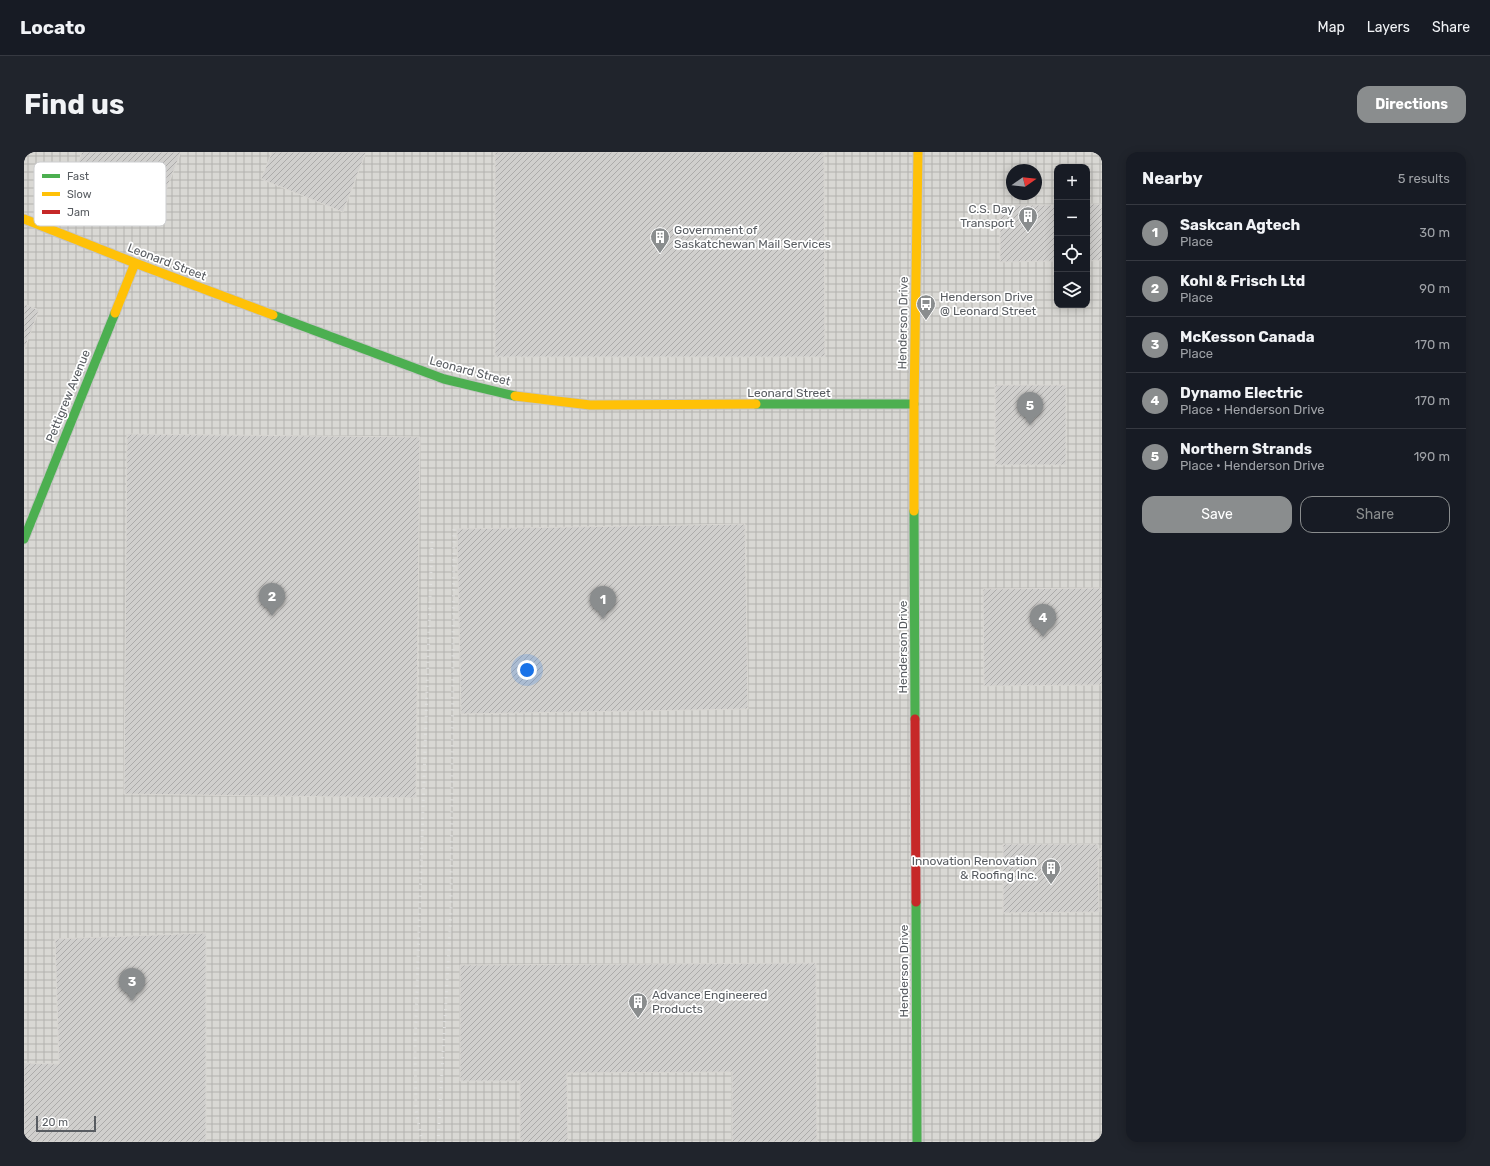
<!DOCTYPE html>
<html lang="en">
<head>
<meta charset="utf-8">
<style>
  :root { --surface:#171b24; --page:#20242c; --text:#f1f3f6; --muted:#9ea1a6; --line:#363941; --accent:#8a8d8e }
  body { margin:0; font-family:Rubik,sans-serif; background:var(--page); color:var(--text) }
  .controls { position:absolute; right:12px; top:12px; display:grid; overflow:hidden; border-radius:8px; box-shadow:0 2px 10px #0003 }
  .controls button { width:36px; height:36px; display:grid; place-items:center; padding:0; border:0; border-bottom:1px solid var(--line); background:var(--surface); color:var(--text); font:20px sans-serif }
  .compass { position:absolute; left:982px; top:12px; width:36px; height:36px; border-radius:50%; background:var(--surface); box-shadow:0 2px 10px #0003; rotate:76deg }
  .scale { position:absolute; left:12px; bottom:10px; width:60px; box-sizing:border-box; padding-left:4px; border:2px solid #585c61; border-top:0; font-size:11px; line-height:14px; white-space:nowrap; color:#585c61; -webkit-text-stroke:3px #fff; paint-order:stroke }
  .you { position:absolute; left:503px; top:518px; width:14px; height:14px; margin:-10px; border:3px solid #fff; border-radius:50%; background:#1a73e8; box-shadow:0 0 0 6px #1a73e833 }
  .badge { display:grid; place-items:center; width:26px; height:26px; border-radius:50%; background:var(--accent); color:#fff; font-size:13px; font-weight:700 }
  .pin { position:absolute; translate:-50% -33px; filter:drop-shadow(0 1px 2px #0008) }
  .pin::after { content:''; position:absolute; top:21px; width:14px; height:12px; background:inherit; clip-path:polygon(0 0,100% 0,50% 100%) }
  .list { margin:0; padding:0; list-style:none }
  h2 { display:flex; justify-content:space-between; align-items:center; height:52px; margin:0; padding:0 16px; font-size:17px }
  h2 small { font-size:13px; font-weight:400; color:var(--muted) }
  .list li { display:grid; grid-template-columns:26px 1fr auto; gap:12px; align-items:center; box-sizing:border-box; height:56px; padding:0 16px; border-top:1px solid var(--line) }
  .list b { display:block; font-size:15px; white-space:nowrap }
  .list p { margin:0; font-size:13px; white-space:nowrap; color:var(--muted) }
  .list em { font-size:13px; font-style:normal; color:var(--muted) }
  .actions { display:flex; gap:8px; padding:12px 16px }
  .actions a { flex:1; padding:9px 0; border:1px solid var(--accent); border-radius:12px; text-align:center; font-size:14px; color:var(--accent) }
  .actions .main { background:var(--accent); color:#fff }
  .icon { flex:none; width:22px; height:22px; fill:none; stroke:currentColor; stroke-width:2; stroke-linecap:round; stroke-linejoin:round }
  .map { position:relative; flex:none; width:1078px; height:990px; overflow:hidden; border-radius:12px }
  header { display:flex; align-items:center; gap:24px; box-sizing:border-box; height:56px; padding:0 20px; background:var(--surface); border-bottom:1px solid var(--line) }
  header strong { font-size:19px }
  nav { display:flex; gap:22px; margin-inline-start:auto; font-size:14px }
  .intro { display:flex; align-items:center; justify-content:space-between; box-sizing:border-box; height:96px; padding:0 24px }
  h1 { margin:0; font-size:28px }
  .button { padding:10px 18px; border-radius:12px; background:var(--accent); color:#fff; font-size:14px; font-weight:700 }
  main { display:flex; gap:24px; padding:0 24px }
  aside { flex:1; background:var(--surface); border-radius:12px; box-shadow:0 2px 10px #0003 }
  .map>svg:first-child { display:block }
  .industrial { fill:url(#industrial-grid); fill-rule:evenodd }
  .building { fill:url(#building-hatch); stroke:#d8d6d2 }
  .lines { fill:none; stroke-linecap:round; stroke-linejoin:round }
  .fast-casing { stroke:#c4c4c3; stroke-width:11 }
  .slow-casing { stroke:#c4c4c3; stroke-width:11 }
  .jam-casing { stroke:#c4c4c3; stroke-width:11 }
  .fast { stroke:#4caf50; stroke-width:9 }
  .slow { stroke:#ffc107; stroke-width:9 }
  .jam { stroke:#c62828; stroke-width:9 }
  .rail { stroke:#e1e1e0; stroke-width:3; stroke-dasharray:1 5; stroke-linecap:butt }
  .labels { text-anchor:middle; stroke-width:3.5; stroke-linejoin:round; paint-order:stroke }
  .poi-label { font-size:12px; fill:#585c61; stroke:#fff; text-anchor:start }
  .street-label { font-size:12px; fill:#585c61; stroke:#fff }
  .key { fill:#fff; stroke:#cdced0; stroke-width:1 }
  .key-label { font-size:11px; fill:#585c61 }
</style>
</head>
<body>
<header>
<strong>Locato</strong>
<nav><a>Map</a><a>Layers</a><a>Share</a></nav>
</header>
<div class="intro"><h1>Find us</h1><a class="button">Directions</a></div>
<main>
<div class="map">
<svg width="1078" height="990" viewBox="0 0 1078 990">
  <defs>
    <pattern id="industrial-grid" width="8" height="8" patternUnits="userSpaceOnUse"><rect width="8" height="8" fill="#d9d8d4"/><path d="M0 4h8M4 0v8" fill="none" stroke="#b3b2af"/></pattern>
    <pattern id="building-hatch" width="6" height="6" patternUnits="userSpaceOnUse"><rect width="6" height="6" fill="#d0cfcd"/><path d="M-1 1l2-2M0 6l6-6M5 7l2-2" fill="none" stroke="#acabaa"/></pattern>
  </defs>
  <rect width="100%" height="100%" fill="#e8e7e3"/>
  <path class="industrial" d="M0,0H1078V990H0ZM1033,15H1063V153H1033ZM988,18H1012V42H988Z"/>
  <path class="building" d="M58,0H157L135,56L50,22Z
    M248,0H342L319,60L237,27Z
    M471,0H800L801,205H471Z
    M1063,52H1078V108L1063,109Z
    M976,53H1033V109L976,110Z
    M0,152L15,158L0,198Z
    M971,233H1042V313H971Z
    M103,282L396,285L392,646L100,642Z
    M721,372L724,557L437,562L433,377Z
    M1078,436V533L960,534L959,437Z
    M979,692H1074V697H1078V706H1074L1075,760L979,761Z
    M182,781V990H0V911L35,912L31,787Z
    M792,811L793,990H708V920L543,921L544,990H496V929H436V813Z"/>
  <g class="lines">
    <defs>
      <path id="fast" d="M249,163L420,227L491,244
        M732,252H890
        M890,359L891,567
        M0,387L91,161
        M892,750L893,990"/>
      <path id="slow" d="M0,67L111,111L249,163
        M91,161L111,111
        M491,244L566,253L732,252
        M890,359V252L894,0"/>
      <path id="jam" d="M891,567L892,750"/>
    </defs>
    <use href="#fast" class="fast-casing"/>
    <use href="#slow" class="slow-casing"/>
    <use href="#jam" class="jam-casing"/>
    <use href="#fast" class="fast"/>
    <use href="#slow" class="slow"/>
    <use href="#jam" class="jam"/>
    <path class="rail" d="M398,990L392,958L391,896L408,388
      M414,990L427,760L430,374"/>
  </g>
  <defs>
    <symbol id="building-pin" viewBox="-11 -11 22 30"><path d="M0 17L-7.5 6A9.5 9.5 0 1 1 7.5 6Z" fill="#8a8d8e" stroke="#fff"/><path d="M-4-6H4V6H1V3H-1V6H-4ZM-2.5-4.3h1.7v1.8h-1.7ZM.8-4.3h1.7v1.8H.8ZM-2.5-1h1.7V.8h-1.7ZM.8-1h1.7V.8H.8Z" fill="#fff"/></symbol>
    <symbol id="bus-pin" viewBox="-11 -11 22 30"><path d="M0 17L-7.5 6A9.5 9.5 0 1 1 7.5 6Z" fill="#8a8d8e" stroke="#fff"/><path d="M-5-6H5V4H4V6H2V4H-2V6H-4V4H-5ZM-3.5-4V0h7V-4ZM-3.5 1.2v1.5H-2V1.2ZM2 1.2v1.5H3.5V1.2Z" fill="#fff"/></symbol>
  </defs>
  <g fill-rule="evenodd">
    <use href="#building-pin" x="993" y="53" width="22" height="30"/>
    <use href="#building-pin" x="625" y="74" width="22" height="30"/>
    <use href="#bus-pin" x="891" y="141" width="22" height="30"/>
    <use href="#building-pin" x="1016" y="705" width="22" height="30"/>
    <use href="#building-pin" x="603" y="839" width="22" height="30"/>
  </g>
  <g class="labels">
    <g class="poi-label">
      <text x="990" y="61" text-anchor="end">C.S. Day<tspan x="990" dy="14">Transport</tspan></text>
      <text x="650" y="82">Government of<tspan x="650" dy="14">Saskatchewan Mail Services</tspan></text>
      <text x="916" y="149">Henderson Drive<tspan x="916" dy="14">@ Leonard Street</tspan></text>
      <text x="1013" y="713" text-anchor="end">Innovation Renovation<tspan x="1013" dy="14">&amp; Roofing Inc.</tspan></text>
      <text x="628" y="847">Advance Engineered<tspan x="628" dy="14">Products</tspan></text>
    </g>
    <g class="street-label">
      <text transform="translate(143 110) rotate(21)" y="4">Leonard Street</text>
      <text transform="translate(879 171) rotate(-89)" y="4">Henderson Drive</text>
      <text transform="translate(446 219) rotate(15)" y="4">Leonard Street</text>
      <text x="765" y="245">Leonard Street</text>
      <text transform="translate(44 244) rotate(-68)" y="4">Pettigrew Avenue</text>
      <text transform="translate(879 495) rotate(-90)" y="4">Henderson Drive</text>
      <text transform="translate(880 819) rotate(-90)" y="4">Henderson Drive</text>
    </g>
  </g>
  <rect x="10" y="10" width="132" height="64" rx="6" class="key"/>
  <rect x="18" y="22" width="18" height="4" fill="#4caf50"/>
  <rect x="18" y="40" width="18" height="4" fill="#ffc107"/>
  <rect x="18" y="58" width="18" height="4" fill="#c62828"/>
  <g class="key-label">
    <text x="43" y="28">Fast</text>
    <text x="43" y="46">Slow</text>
    <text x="43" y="64">Jam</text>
  </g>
</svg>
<div class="controls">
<button>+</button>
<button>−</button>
<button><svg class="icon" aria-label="locate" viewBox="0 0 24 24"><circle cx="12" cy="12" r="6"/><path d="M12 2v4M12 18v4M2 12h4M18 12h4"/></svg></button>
<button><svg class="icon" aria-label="layers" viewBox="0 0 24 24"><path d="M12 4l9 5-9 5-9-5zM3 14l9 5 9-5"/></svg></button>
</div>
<svg class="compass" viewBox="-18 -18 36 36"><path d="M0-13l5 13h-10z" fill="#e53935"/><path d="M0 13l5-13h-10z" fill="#9ea1a6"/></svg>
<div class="scale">20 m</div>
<div class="you"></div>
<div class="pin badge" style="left:579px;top:467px">1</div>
<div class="pin badge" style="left:248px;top:464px">2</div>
<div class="pin badge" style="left:108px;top:849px">3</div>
<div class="pin badge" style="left:1019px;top:485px">4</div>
<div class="pin badge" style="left:1006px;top:273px">5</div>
</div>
<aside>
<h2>Nearby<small>5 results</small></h2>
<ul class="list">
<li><span class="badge">1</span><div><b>Saskcan Agtech</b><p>Place</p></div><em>30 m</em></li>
<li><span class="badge">2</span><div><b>Kohl &amp; Frisch Ltd</b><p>Place</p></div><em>90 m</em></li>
<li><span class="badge">3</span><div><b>McKesson Canada</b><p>Place</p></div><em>170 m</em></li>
<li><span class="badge">4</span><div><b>Dynamo Electric</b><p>Place · Henderson Drive</p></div><em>170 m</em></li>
<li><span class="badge">5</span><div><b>Northern Strands</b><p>Place · Henderson Drive</p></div><em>190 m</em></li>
</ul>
<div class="actions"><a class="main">Save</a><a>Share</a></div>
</aside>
</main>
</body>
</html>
